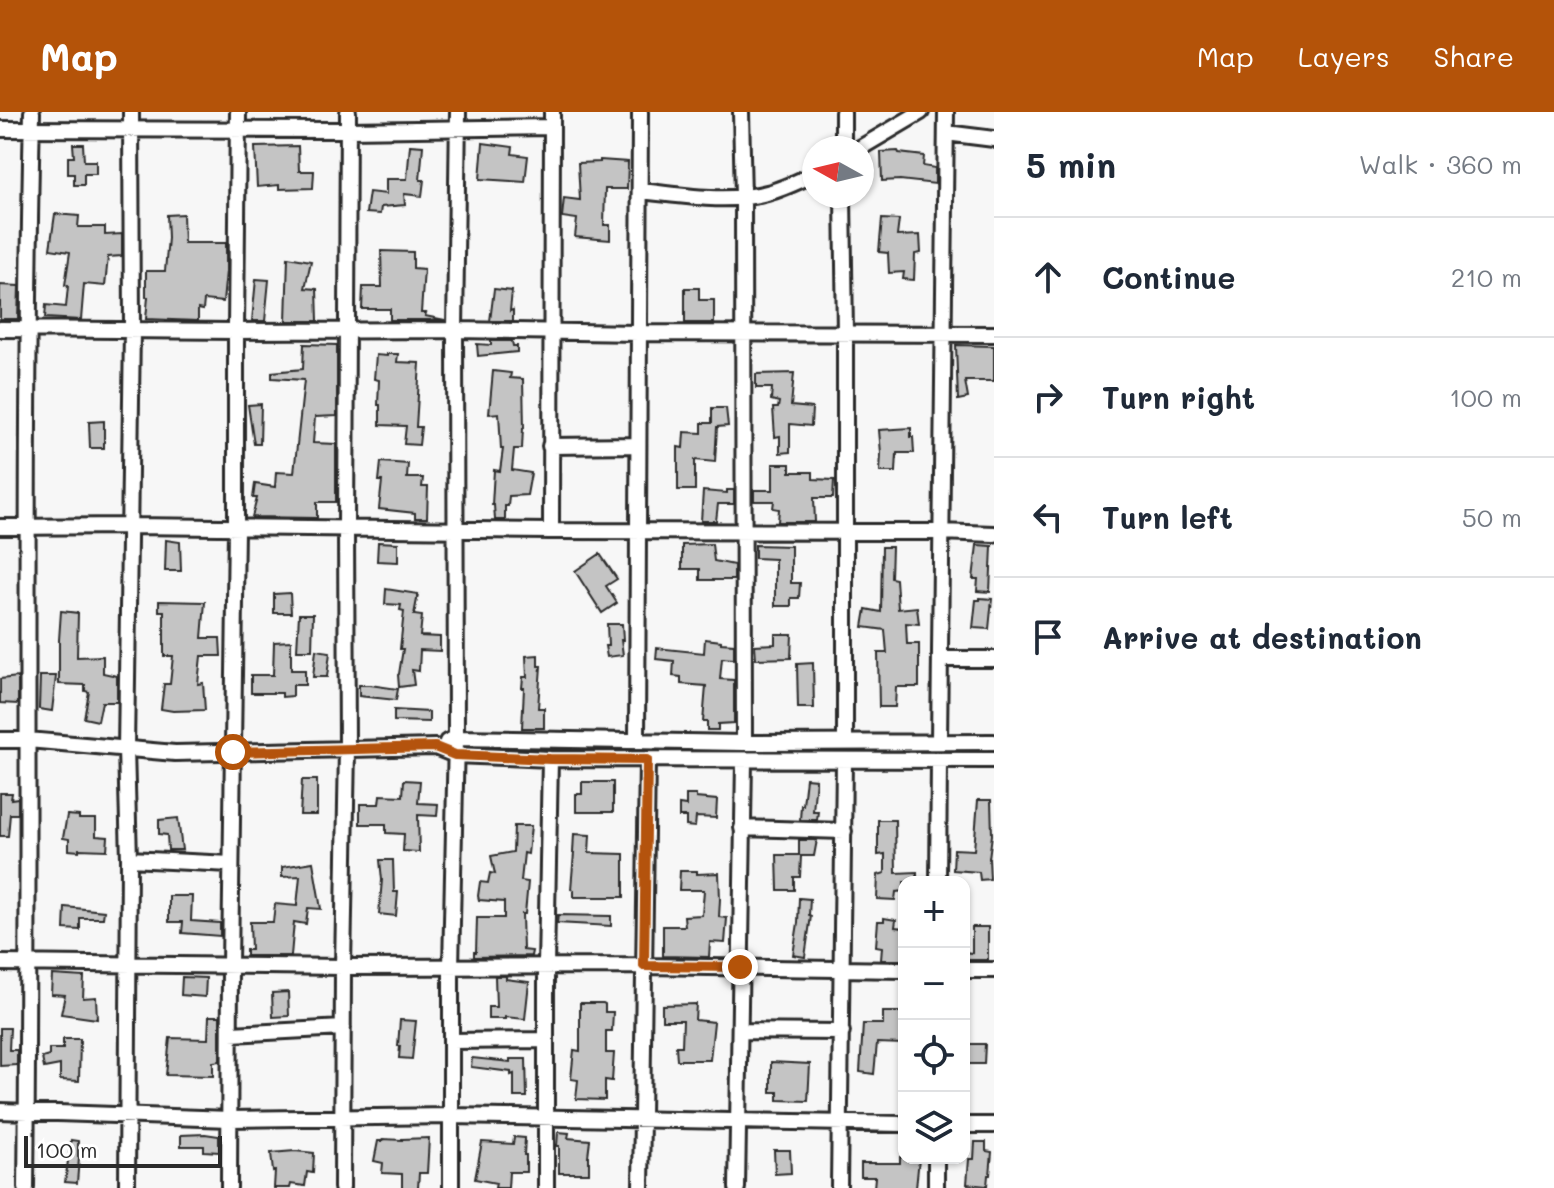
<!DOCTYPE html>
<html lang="en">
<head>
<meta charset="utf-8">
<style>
  :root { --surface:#fff; --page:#f2f2f3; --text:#1f2937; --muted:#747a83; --line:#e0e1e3; --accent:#b45309 }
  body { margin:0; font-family:Mali,sans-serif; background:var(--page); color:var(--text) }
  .controls { position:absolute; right:24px; bottom:24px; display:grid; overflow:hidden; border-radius:16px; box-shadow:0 2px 6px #0004 }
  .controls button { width:72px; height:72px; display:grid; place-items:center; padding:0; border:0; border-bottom:2px solid var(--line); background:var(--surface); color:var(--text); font:40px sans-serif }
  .compass { position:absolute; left:802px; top:24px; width:72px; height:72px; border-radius:50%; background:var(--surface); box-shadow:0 2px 6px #0004; rotate:278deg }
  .scale { position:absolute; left:24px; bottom:20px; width:198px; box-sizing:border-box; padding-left:8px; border:4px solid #2b2b2b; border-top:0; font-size:22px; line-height:28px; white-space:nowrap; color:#2b2b2b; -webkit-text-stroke:6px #fff; paint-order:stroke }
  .stop { position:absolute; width:24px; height:24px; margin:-18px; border:6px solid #b45309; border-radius:50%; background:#fff }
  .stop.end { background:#b45309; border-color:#fff; box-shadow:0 2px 8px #0008 }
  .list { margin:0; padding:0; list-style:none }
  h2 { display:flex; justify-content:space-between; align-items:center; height:104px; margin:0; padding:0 32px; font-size:34px }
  h2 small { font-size:26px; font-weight:400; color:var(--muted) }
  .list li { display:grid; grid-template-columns:52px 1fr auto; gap:24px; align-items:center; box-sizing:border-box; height:120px; padding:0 32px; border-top:2px solid var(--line) }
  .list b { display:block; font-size:30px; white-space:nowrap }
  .list em { font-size:26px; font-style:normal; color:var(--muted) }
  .icon { flex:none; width:44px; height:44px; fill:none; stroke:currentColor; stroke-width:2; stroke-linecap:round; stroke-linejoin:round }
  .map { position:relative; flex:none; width:994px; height:1076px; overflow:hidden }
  header { display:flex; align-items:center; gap:48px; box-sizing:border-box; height:112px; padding:0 40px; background:var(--accent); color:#fff }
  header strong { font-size:38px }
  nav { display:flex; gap:44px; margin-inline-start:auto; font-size:28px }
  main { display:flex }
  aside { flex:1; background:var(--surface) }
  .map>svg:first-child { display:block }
  .building { fill:#c4c4c4; stroke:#2b2b2b; stroke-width:2 }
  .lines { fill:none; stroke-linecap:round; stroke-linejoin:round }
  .minor-casing { stroke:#2b2b2b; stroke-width:20 }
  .minor { stroke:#fff; stroke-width:14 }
  .route { stroke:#b45309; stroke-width:10 }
</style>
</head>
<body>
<header>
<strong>Map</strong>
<nav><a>Map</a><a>Layers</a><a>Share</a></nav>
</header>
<main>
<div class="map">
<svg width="994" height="1076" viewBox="0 0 994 1076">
  <rect width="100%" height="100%" fill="#f7f7f7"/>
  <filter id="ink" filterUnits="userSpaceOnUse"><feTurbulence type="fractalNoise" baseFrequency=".0125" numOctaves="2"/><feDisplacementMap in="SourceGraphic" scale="16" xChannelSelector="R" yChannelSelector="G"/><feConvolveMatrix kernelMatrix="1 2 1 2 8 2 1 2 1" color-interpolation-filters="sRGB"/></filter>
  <g filter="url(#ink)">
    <path class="building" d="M483,31L513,35L512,42L528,44L525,70L480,67Z
      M73,32H83L84,49H96V62H84V73H74V62H68V45H74Z
      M410,33L423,34L420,68H424L422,84L404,82L405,93L381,95L380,102L366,101L369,80L386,82V67H407Z
      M298,34L299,59H314L313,76L279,77V73L257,75L255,35Z
      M898,39L899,41L924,44L923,54L935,56V72L900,68L882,69L881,40Z
      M600,48L628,50L627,77H605L604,113H610V128L575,125L577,107L562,105L564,86L580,88L578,51L600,50Z
      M55,102L79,104L78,115H105V123L122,122V144L108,145L105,174L84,172L81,208L45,206L46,193L66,195L68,174L65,173L70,140L50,137Z
      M183,102L184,131H226V159L223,190L204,188L203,198L198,197V209L146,207L148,185H146V159H165L168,126L167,103Z
      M882,107L899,108L897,124L920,123L921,141L915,142L914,168L903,167L904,160L889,161L888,141L879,140Z
      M381,139L413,140V156L424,157L421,201H426L425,204L445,208H390V197H362L363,175H382Z
      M288,145L311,149L305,176L317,177L318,209H286Z
      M256,167L269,168L265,209H252Z
      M0,173L19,174L18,207H0Z
      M685,176H699V188H714V211H685Z
      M494,177L512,179L510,199L513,198V209H490Z
      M491,229H512L513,234H517V240L478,244L477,232L491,233Z
      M304,232L337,233V304L315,305L313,331L336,332V390H317V406L252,405L257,386H253L255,372L275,375L276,360L294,361L304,268L272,266V260L303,257Z
      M956,233L994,234V269H965L968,286L958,288Z
      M387,242H398L397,250L420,251L416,315H421L419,333L404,332L406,314L380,313V293H378L379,268L374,267L376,243L387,244Z
      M493,259L511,261L510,266L523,267L524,316H523L522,337H514L512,358L531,361L527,383L509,384L508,394H505V408H495L494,393H492L494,358L500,359L503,337H501L499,301L489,302Z
      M794,261L791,294L812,296L811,314L790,312V340L780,341V324L775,325L773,296H778L779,290L771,288L772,276H756V262Z
      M261,292L260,332H254L248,293Z
      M712,296H726L728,314L717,315L715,350L695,348V378H678V335L683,336L684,320L702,321V311H712Z
      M104,309V336H90L89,310Z
      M911,316V325H913L914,341H897L896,360H880L881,341L879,318Z
      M381,350L408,352L407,366H423L422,375H428L427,406H415V401L379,397L382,369H379Z
      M773,352H790V360H813V367L834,368L833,386H814L815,410H778L779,397L773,396L774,389H754V378H773Z
      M727,378H734V392H718L716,409H701L703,379L727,381Z
      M166,428L180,430L181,459H165Z
      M378,430L398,431V450L377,449Z
      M712,432L714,449L734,453V468H700V457H682V433Z
      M755,433L791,434V471H800L799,486H791V494H775V447L755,446Z
      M977,433L992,434L990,480L977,479L978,467H973Z
      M882,435H892L891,466L896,467L898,497L917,495L919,512L906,511L907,532H919V575H896L895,595H879L878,541H887L885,518L863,515L866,497L881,500Z
      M600,442L617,467L606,474L617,491L602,501L575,459Z
      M386,477L418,482L414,503L422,504L420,524L440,525V539L420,538L419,559L412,558L414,573L399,575L398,563L399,562L403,537H400L404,499L400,498L401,493L385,492Z
      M290,481L291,501H274V482Z
      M980,486L992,487L989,517L973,516L976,488H980Z
      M159,489L205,490L202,526H220L221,544H201L198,572L203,571L205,598L173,599L161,597L164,572H170L173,544H164V499H159Z
      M61,499L78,501L77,545L103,544V561L117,564V590H102L98,609L84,606L89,580L85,579V573L59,572V528Z
      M299,502H313L312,538H297Z
      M607,512H622L623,528H621L623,543L607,545L605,534H608Z
      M775,522H792L791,546L756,547L755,533L775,532Z
      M705,527L721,529V531L734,532V547L722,546L720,567L734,568V611L718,612V618H707V610H703L706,574L681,572V565L673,564L674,549L656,547L657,536L704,541Z
      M291,529V558H305V573H293V584L282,585V581H251V563H273L274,530Z
      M316,538L330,540L327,565H313Z
      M538,543V554H541L538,596H544V616H522L524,576H522L523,565H527L526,544Z
      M813,551L814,596H798L797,552Z
      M40,564H56L52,599L39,597Z
      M18,565V592L0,591V567Z
      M359,573H370L398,577L396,588L359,584Z
      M394,598L429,600V610L394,609Z
      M806,666L816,667L813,699H818L817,708H800L801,693H803Z
      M302,668H317V703H300Z
      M404,668L420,669L418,691L438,692L437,704L418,703L419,740L403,739L404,722L386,721V712H360V692H379L380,683L403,684Z
      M582,670H613V700H576V682H582Z
      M0,681H12L11,687L18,686V702H10L8,724H0Z
      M686,683H696V686L717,688L716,706L696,705L695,715L686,714V705H679V693L686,694Z
      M978,688H991L992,723L989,746L990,767L980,768L979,760L953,758L954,737L974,738Z
      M67,703L79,704V707H96V724L108,725L107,738L79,737V739L69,738V727L63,726Z
      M178,706L182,738H168L167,723L159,722V708Z
      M878,708H895L896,761L917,760V770H904V779L896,780L895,788L877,787L878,763L885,761V742L878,743Z
      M514,714H531L528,742L524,741L521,769L528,770L525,802H522L523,838L532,839L531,844L474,845V840H476L477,806H504V790L479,788L478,784L480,770L488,771L490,761L495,762L491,744L513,740Z
      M574,722L590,723L589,741L624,742V785H574V778L571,777L574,741H573Z
      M799,728H817L814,744H801L800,765H794V778H778L777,743H799Z
      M380,748H393L394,780H398L396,804L379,802L382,768Z
      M313,750L321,797L308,796L306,812L294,810L291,844H246V838H251L250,810H273L275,792L297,794L300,764L282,765V755Z
      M680,759H697V762L719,761L720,787L719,805L727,806L725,831L710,830L709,845L663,844V814H685L684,804L702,803L704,778H679Z
      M169,784H192L191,809L220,811V824L182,821L183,810H169Z
      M799,786L810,787L809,803L811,804L805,845L793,843L798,811Z
      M65,795L104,799L103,806H80V818L64,817Z
      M558,803L611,804V814L557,811Z
      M884,806L896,808L895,815L904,816V848H881L882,835L876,834L878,809H884Z
      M972,815H988V848H964V840L972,841Z
      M52,863L84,865L83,886L96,885L97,907L61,902L65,883L51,882Z
      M495,864H506V867L529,870L525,907L505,905V907H488V895H496Z
      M182,865L206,866L205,885L181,883Z
      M288,880L289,904L273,905L272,881Z
      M580,891H603L605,892V900H613L612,919H606V941H614L612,969L605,968V988L576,987L578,968L571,967L574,938L580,939Z
      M696,892L695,908L714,910L710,948H677L676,934H682L683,908H662V893Z
      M883,900H904V932L877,931L874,962L860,960L863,912H883Z
      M209,904H220V949L213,950V964L166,963L170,926L208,927Z
      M400,908L416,909L412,947L399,946L400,934H398Z
      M0,916H10L9,938H17V953L0,954Z
      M63,927H80L79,969L60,968V953L44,956L42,946L49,944V937H63Z
      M966,932H985L984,952H966Z
      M472,946L510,950V947H526L527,985H514V962L511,963V960L471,955Z
      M771,950L810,952L808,989L778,988V980H771Z
      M558,1020L569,1021L568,1026L590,1028L588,1044H589V1061H559V1034H557Z
      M205,1022L219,1024V1040L204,1039V1034H181V1023Z
      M514,1025L525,1026L524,1043H526V1060H509L508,1076H495L496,1071L475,1067L482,1030L513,1032Z
      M429,1026L427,1061H419L418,1076H402V1062L382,1061L383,1051L374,1049L378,1029H382L383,1027L402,1028V1027Z
      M71,1028L78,1029V1045L79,1046L77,1071L65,1070Z
      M975,1030H986V1039L992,1040L990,1063H988L987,1074L967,1072L969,1047H974Z
      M774,1038H790L791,1061L775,1062Z
      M295,1039L314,1041L313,1061L307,1060L305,1074L291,1072L290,1076H274L275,1059L273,1060L271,1041Z
      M900,1045L919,1046L916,1076H874L875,1065H861V1051H900Z"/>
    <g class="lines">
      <defs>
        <path id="minor" d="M741,0L743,85L744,631
          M0,17L348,18L551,15
          M946,21L994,27
          M843,36V0
          M860,36L921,0
          M640,79C681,83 726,92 767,81C783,77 799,69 814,62
          M843,84L845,221V630
          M0,217L236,219L455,218L638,221L994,222
          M550,334L638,333
          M0,415L130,414L551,419L940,420L994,422
          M551,419L552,0
          M940,547H994
          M0,628H28L175,641L435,635L455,643L550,647L994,648
          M637,629L640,0
          M447,630L456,626L744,631L994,630
          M939,630L946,0
          M742,716L844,719
          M129,747L231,752
          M938,770L939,649
          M0,851L343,855L644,854L904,858
          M964,858H994
          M740,919L842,920
          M231,922L343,916
          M451,929L546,928
          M0,999L230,1007L451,1004L904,1012
          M964,1013H994
          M936,1046V1076
          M26,1076C30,717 24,359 32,0
          M127,1076L129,747L126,637L132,218L131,0
          M229,1076L230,853L236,416V219L238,0
          M342,1076L343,855L347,637L346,417L348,0
          M451,1076V855L456,626L455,218L458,0
          M546,1076V854L550,647
          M641,1076L647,648
          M737,1076L744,649
          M839,1076L844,648"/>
      </defs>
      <use href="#minor" class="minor-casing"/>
      <use href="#minor" class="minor"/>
    </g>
  </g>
  <g class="lines" filter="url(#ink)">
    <path class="route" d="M233,640L435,635L455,643L550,647L647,648L644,854L740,855"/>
  </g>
</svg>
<div class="controls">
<button>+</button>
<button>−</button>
<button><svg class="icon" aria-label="locate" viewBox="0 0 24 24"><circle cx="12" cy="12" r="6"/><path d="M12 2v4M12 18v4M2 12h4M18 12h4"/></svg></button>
<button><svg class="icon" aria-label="layers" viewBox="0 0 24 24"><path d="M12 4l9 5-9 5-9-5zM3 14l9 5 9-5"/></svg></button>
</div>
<svg class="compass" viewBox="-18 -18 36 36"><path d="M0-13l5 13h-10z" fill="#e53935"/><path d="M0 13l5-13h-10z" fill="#747a83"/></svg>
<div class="scale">100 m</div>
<div class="stop" style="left:233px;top:640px"></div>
<div class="stop end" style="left:740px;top:855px"></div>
</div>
<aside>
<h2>5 min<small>Walk · 360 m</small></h2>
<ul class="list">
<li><svg class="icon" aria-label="ahead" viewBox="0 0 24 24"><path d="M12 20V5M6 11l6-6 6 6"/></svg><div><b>Continue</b></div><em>210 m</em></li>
<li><svg class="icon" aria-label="right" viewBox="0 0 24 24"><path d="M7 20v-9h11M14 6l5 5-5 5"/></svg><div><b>Turn right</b></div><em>100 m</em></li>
<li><svg class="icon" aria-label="left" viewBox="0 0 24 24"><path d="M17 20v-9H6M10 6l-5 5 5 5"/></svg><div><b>Turn left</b></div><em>50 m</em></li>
<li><svg class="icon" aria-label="arrive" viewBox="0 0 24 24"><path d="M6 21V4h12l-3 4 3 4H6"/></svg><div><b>Arrive at destination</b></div></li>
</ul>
</aside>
</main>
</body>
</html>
